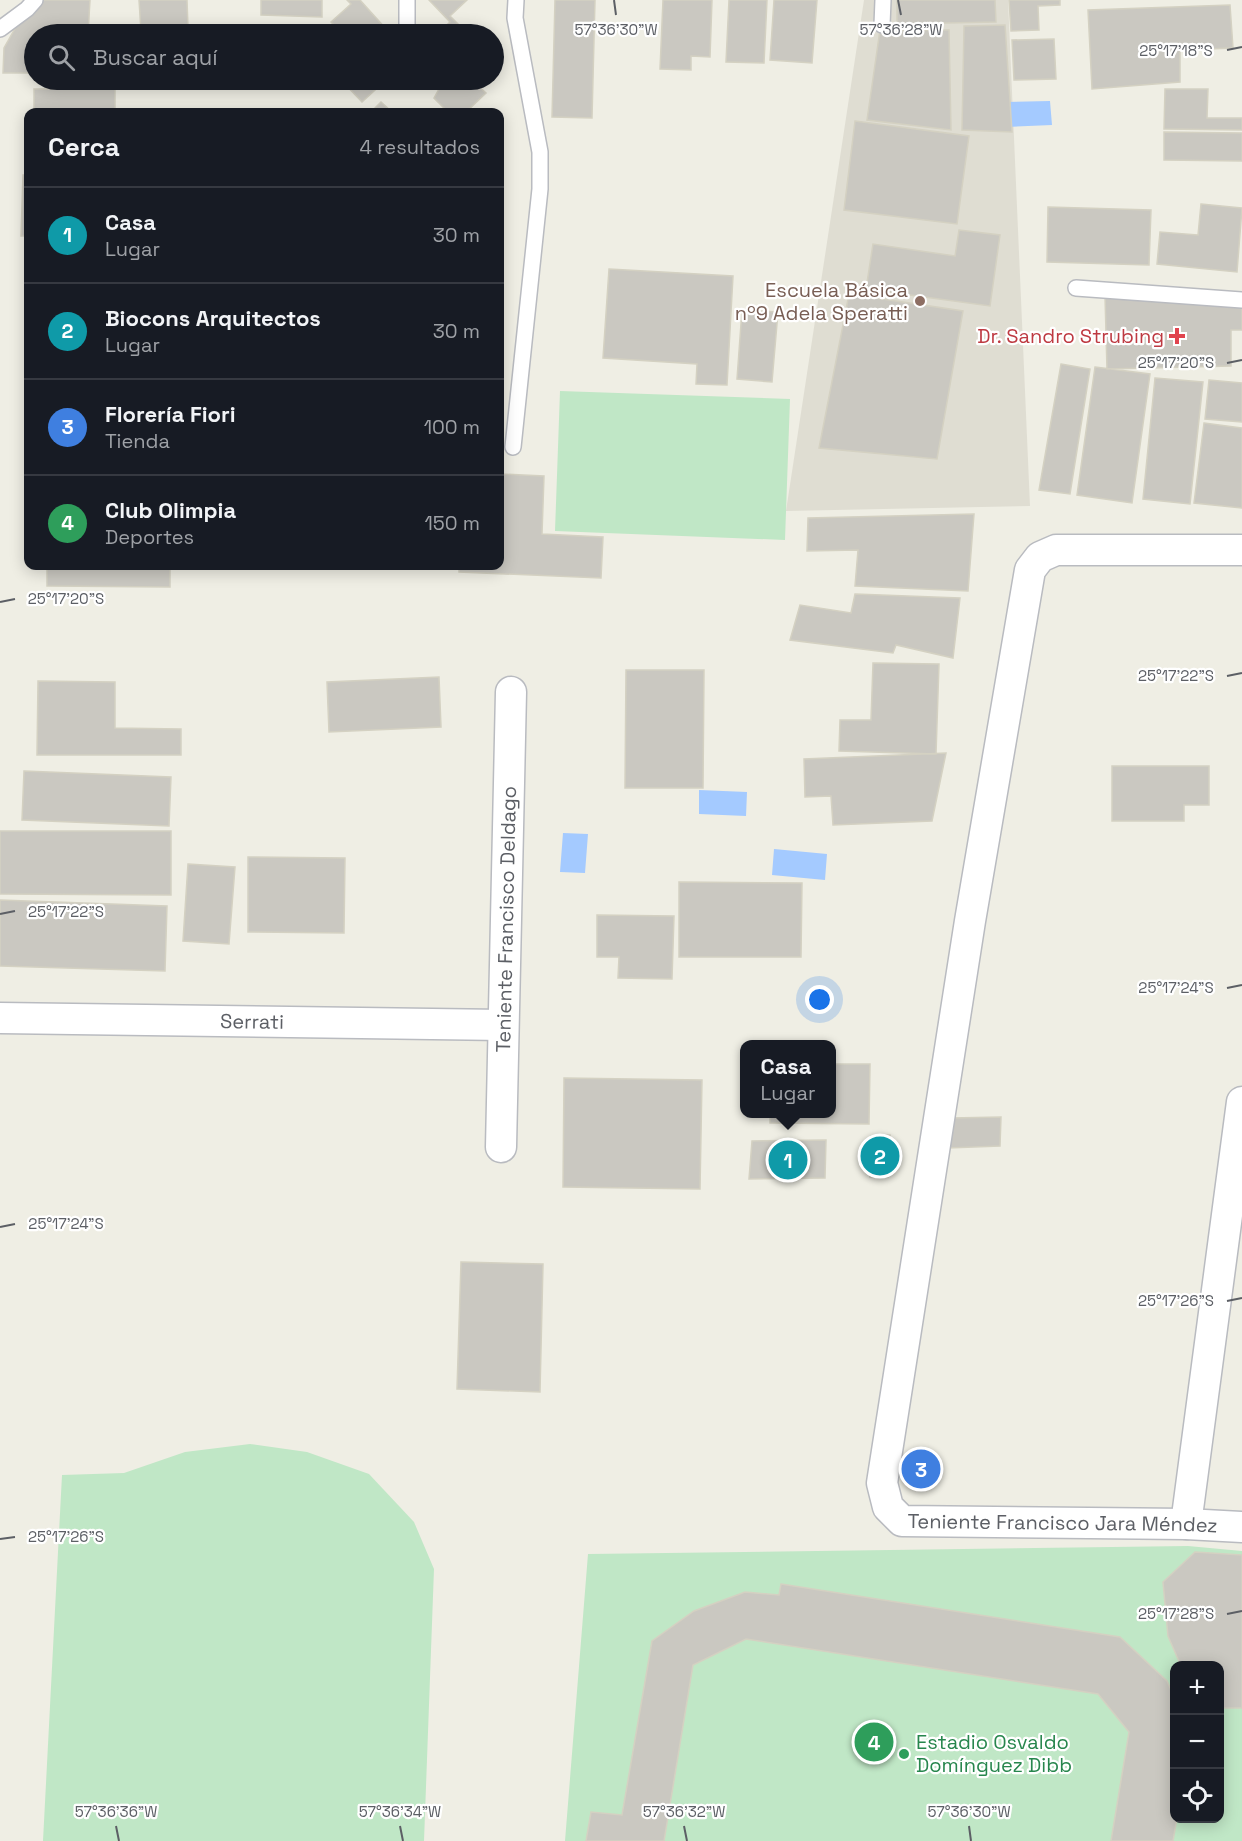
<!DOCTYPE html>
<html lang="es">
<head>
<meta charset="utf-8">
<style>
  :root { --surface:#171b24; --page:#242831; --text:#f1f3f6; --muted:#9ea1a6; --line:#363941; --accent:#eb592d }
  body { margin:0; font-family:"Space Grotesk",sans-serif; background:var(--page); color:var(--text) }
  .controls { position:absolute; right:18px; bottom:18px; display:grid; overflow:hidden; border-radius:12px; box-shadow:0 3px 15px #0003 }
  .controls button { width:54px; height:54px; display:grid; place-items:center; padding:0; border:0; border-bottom:2px solid var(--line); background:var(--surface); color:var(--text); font:30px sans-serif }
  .you { position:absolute; left:820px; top:1000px; width:21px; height:21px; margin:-15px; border:4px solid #fff; border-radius:50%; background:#1a73e8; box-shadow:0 0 0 9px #1a73e833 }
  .badge { display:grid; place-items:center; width:39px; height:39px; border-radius:50%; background:var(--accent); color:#fff; font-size:20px; font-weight:700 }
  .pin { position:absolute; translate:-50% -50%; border:3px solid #fff; box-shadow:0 2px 6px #0006 }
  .popup { position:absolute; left:740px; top:1040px; width:96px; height:78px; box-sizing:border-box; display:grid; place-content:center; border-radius:12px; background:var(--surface); filter:drop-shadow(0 2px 4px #0005); font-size:20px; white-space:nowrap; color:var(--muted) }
  .popup b { font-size:22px; color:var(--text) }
  .popup::after { content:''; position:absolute; left:50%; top:100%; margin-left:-12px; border:12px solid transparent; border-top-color:var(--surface) }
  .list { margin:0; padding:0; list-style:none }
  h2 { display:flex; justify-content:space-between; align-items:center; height:78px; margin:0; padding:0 24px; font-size:26px }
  h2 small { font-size:20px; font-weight:400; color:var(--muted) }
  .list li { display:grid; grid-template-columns:39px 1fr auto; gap:18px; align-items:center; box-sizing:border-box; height:96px; padding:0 24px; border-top:2px solid var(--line) }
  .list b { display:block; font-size:22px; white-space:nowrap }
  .list p { margin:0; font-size:20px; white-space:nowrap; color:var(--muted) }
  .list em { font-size:20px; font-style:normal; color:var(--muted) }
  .icon { flex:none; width:33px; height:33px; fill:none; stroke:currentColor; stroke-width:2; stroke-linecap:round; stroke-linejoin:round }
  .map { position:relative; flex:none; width:1242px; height:1841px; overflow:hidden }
  .search { position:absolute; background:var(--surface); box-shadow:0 3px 15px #0003; left:24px; top:24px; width:480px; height:66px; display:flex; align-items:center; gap:15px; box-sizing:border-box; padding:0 21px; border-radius:33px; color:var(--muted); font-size:22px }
  .panel { position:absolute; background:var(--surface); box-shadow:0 3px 15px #0003; left:24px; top:108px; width:480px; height:462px; border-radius:12px }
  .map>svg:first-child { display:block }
  .education { fill:#dfddd2 }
  .green { fill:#c0e7c6; fill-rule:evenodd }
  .water { fill:#a4caff }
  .building { fill:#cac8c1; stroke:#d4d1c2; stroke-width:1.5 }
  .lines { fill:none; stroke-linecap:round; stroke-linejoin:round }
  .service-casing { stroke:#b9bbc0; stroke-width:18 }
  .minor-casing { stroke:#b9bbc0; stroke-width:33 }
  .service { stroke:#fff; stroke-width:15 }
  .minor { stroke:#fff; stroke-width:30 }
  .ticks { fill:none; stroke:#5c5f65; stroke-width:2 }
  .education-dot { fill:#8d6e63; stroke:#fff; stroke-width:2 }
  .health-dot { fill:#e0444e; stroke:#fff; stroke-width:2 }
  .leisure-dot { fill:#2e9e5b; stroke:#fff; stroke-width:2 }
  .labels { text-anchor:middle; stroke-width:4.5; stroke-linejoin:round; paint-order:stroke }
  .education-label { font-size:20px; fill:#785e54; stroke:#fff; text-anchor:end }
  .health-label { font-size:20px; fill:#be3a42; stroke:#fff; text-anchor:end }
  .street-label { font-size:20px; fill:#5c5f65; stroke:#fff }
  .leisure-label { font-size:20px; fill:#27864d; stroke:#fff; text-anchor:start }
  .ticks-label { font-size:15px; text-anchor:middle; fill:#5c5f65; stroke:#fff; stroke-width:4.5; stroke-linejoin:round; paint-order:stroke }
</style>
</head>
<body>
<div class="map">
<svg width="1242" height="1841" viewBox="0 0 1242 1841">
  <rect width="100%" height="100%" fill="#efeee4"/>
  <path class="education" d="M864,0H1008L1030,506L786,511Z"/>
  <path class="green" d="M560,391L790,399L785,540L555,531Z
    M250,1444L307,1452L369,1474L414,1522L434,1569L424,1841H43L62,1475L124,1473L185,1452Z
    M1188,1546L1242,1551V1841H565L588,1554ZM1174,1666H1220V1818H1174Z"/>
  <path class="water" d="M1050,101L1052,125L1006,127L1005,102Z
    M699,790L747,792L746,816L699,814Z
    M563,833L588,834L585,873L560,872Z
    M774,849L827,854L825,880L772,875Z"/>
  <path class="building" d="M41,0H90L88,34H34V73H3L4,48L17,25Z
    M139,0H187L188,28L141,31Z
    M261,0H322V17L261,15Z
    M347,0H360L386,29L379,34H343L331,22L351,4Z
    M429,0H467L450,16L468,34H437L450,22Z
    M555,0H595L592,118L552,117Z
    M663,0H712L710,57L691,56V70L660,69Z
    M729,0H767L764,63L726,62Z
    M774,0H817L812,63L770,60Z
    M897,0H995L996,22L897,24Z
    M1009,0H1060V5L1038,6L1039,30L1011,31Z
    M1230,5L1233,48L1180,50V82L1092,89L1088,10Z
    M1005,25L1012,132L962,130L964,26Z
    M880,30H949L951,130L867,120Z
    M181,33V34H96Z
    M1054,39L1056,79L1014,80L1012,40Z
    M341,80H386L362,102Z
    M444,80H472L486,93L466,112H448L434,98Z
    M115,88V112H34V89Z
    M1165,89H1208L1207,118H1242V130L1164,129Z
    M381,102L392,112H371Z
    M855,121L969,136L957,224L844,210Z
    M1164,132L1242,133V161L1164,160Z
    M23,175H28V236H21Z
    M1201,204L1242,208L1237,272L1157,264L1160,232L1198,235Z
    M1048,207L1151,210L1149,265L1047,262Z
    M959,230L1000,235L990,306L866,289L873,244L955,256Z
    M609,269L733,276L727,385L696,384L697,364L603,358Z
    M1242,293V330H1231V366L1107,369L1105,296Z
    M849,294L963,311L937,459L819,448Z
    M742,310L778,312L772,382L737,379Z
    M1061,364L1090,369L1070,494L1039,490Z
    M1095,367L1150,374L1132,503L1077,495Z
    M1155,378L1203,382L1190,504L1143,499Z
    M1209,380L1242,383V422L1205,419Z
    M1204,423L1242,428V508L1194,503Z
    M500,474L544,476L542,534L603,537L601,578L459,572V566H500Z
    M974,514L968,591L855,586L858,550L807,551L808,518Z
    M47,566H170V587L47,586Z
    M855,594L960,598L953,658L896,645L893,653L790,640L800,605L851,613Z
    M873,663L939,664L936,754L839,751L840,720H871Z
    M626,670H704L703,788H625Z
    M439,677L441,727L329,732L327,682Z
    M38,681L115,682V728L181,729V755H37Z
    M946,753L932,821L833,825L831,796L805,797L804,759Z
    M1112,766H1209V805H1184V821H1112Z
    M24,771L171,777L169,826L22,820Z
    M0,831H171V895L0,894Z
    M248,857L345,858L344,933L248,932Z
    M188,864L235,867L229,944L183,941Z
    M679,882L802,883L801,957H679Z
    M0,900L167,906L165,971L0,966Z
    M597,915L674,916L672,979L618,978L619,957H597Z
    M832,1064H870L869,1124L770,1123V1114H832Z
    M564,1078L702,1080L700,1189L563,1187Z
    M1001,1117L1000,1146L948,1148L951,1118Z
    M890,1135L888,1177H870L871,1136Z
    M826,1140L825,1178L749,1179L752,1141Z
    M461,1262L543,1264L540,1392L457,1389Z
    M1195,1552L1242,1555V1708H1220V1666H1181L1168,1636L1163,1582Z
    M781,1584L1120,1637L1167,1681L1174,1697V1818H1177L1173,1841H1111L1129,1732L1098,1694L746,1639L693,1665L664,1841H586L591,1812L622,1815L652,1641L694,1611L745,1592L779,1595Z"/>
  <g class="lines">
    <defs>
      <path id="service" d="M882,25L883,0
        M0,29L27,9L35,0
        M407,34V0
        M1076,288L1242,300
        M513,447L540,189V152L515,18L516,0"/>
      <g id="minor">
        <path id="s1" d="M1242,550H1056L1040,557L1030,570L970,921L882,1483L888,1507L902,1521L1186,1524L1242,1527"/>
        <path id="s2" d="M0,1018L503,1025"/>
        <path id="s3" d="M501,1147L511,692"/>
        <path d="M1186,1524L1242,1102"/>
      </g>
    </defs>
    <use href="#service" class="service-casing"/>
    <use href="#minor" class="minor-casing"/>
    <use href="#service" class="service"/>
    <use href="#minor" class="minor"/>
  </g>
  <path class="ticks" d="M614,0L616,15M898,0L901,15M1227,50L1242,47M1227,363L1242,360M0,602L15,599M1227,676L1242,673M0,914L15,911M1227,988L1242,985M0,1227L15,1224M1227,1301L1242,1298M0,1539L15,1537M1227,1614L1242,1611M116,1826L119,1841M400,1826L403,1841M684,1826L687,1841M969,1826L971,1841"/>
  <circle class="education-dot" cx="920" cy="301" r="6"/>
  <path class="health-dot" d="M1174 327h6v6h6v6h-6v6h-6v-6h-6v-6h6z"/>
  <circle class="leisure-dot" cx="904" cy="1754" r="6"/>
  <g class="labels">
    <g class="education-label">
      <text x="908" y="297">Escuela Básica<tspan x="908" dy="23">nº9 Adela Speratti</tspan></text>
    </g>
    <g class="health-label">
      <text x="1164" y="343">Dr. Sandro Strubing</text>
    </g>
    <g class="street-label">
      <text dy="7" stroke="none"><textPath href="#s3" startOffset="228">Teniente Francisco Deldago</textPath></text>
      <text dy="7" stroke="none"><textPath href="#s2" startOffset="252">Serrati</textPath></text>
      <text dy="7" stroke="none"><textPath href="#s1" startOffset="1350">Teniente Francisco Jara Méndez</textPath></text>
    </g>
    <g class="leisure-label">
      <text x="916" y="1749">Estadio Osvaldo<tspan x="916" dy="23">Domínguez Dibb</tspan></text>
    </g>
  </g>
  <g class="ticks-label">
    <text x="616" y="35">57°36'30"W</text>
    <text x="901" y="35">57°36'28"W</text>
    <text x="1176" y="56">25°17'18"S</text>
    <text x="1176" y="368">25°17'20"S</text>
    <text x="66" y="604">25°17'20"S</text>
    <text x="1176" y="681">25°17'22"S</text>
    <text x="66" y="917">25°17'22"S</text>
    <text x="1176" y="993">25°17'24"S</text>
    <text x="66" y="1229">25°17'24"S</text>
    <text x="1176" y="1306">25°17'26"S</text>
    <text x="66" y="1542">25°17'26"S</text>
    <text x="1176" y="1619">25°17'28"S</text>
    <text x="116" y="1817">57°36'36"W</text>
    <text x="400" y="1817">57°36'34"W</text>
    <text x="684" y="1817">57°36'32"W</text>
    <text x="969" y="1817">57°36'30"W</text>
  </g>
</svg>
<div class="controls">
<button>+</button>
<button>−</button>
<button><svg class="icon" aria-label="locate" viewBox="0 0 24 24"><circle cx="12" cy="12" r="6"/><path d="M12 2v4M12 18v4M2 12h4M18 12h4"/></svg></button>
</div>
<div class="you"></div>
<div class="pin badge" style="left:788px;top:1160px;background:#0f9aa8">1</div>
<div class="popup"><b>Casa</b>Lugar</div>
<div class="pin badge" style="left:880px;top:1156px;background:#0f9aa8">2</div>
<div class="pin badge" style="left:921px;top:1469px;background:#3f7fe0">3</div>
<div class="pin badge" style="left:874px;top:1742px;background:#2e9e5b">4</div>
<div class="search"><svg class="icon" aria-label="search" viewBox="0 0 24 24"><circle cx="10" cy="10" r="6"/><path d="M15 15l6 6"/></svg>Buscar aquí</div>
<section class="panel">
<h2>Cerca<small>4 resultados</small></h2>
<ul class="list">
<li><span class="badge" style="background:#0f9aa8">1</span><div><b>Casa</b><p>Lugar</p></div><em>30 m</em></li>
<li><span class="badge" style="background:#0f9aa8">2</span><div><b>Biocons Arquitectos</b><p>Lugar</p></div><em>30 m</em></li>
<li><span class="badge" style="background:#3f7fe0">3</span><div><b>Florería Fiori</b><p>Tienda</p></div><em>100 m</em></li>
<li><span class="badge" style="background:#2e9e5b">4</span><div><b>Club Olimpia</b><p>Deportes</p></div><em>150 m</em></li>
</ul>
</section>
</div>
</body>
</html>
